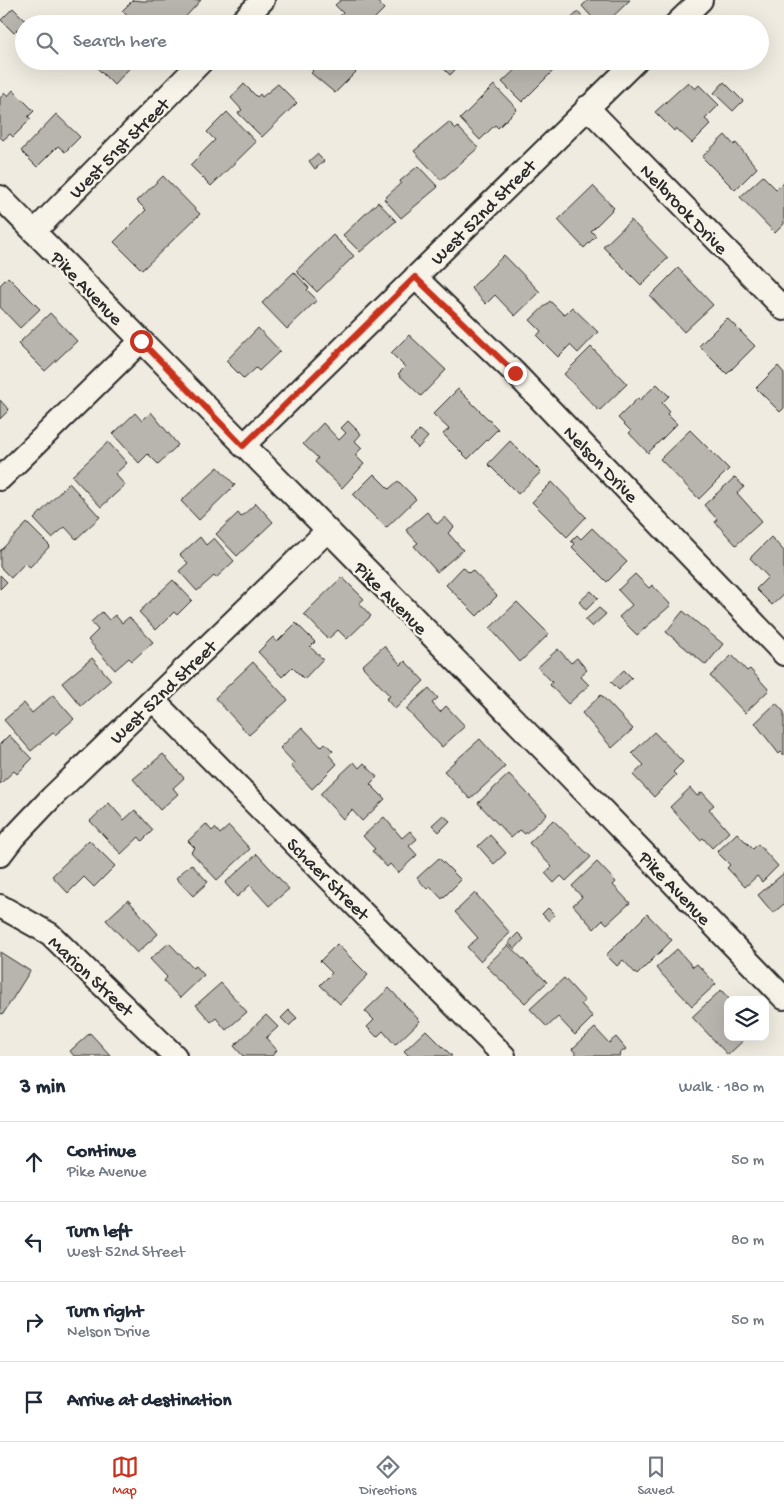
<!DOCTYPE html>
<html lang="en">
<head>
<meta charset="utf-8">
<style>
  :root { --surface:#fff; --page:#f2f2f3; --text:#1f2937; --muted:#747a83; --line:#e0e1e3; --accent:#c8321e }
  body { margin:0; font-family:"Gochi Hand",sans-serif; background:var(--page); color:var(--text) }
  .controls { position:absolute; right:15px; bottom:15px; display:grid; overflow:hidden; border-radius:10px; box-shadow:0 5px 20px #0002 }
  .controls button { width:45px; height:45px; display:grid; place-items:center; padding:0; border:0; border-bottom:1px solid var(--line); background:var(--surface); color:var(--text); font:25px sans-serif }
  .stop { position:absolute; width:15px; height:15px; margin:-11px; border:4px solid #c8321e; border-radius:50%; background:#fff }
  .stop.end { background:#c8321e; border-color:#fff; box-shadow:0 1px 5px #0008 }
  .list { margin:0; padding:0; list-style:none }
  h2 { display:flex; justify-content:space-between; align-items:center; height:65px; margin:0; padding:0 20px; font-size:21px }
  h2 small { font-size:16px; font-weight:400; color:var(--muted) }
  .list li { display:grid; grid-template-columns:32px 1fr auto; gap:15px; align-items:center; box-sizing:border-box; height:80px; padding:0 20px; border-top:1px solid var(--line) }
  .list b { display:block; font-size:19px; white-space:nowrap }
  .list p { margin:0; font-size:16px; white-space:nowrap; color:var(--muted) }
  .list em { font-size:16px; font-style:normal; color:var(--muted) }
  .icon { flex:none; width:28px; height:28px; fill:none; stroke:currentColor; stroke-width:2; stroke-linecap:round; stroke-linejoin:round }
  .map { position:relative; flex:none; width:784px; height:1056px; overflow:hidden }
  .search { position:absolute; background:var(--surface); box-shadow:0 5px 20px #0002; left:15px; right:15px; top:15px; height:55px; display:flex; align-items:center; gap:12px; box-sizing:border-box; padding:0 18px; border-radius:28px; color:var(--muted); font-size:19px }
  .sheet { height:385px; background:var(--surface) }
  nav { display:flex; justify-content:space-around; align-items:center; box-sizing:border-box; height:70px; border-top:1px solid var(--line); background:var(--surface); font-size:14px; color:var(--muted) }
  nav a { display:grid; justify-items:center; gap:2px }
  nav .on { color:var(--accent) }
  .map>svg:first-child { display:block }
  .building { fill:#b8b5ae; stroke:#2b2b2b }
  .lines { fill:none; stroke-linecap:round; stroke-linejoin:round }
  .minor-casing { stroke:#2b2b2b; stroke-width:26 }
  .minor { stroke:#f7f3e8; stroke-width:22 }
  .route { stroke:#c8321e; stroke-width:6 }
  .labels { text-anchor:middle; stroke-width:5; stroke-linejoin:round; paint-order:stroke }
  .street-label { font-size:19px; fill:#2b2b2b; stroke:#f7f3e8 }
</style>
</head>
<body>
<div class="map">
<svg width="784" height="1056" viewBox="0 0 784 1056">
  <rect width="100%" height="100%" fill="#efebe0"/>
  <filter id="ink" filterUnits="userSpaceOnUse"><feTurbulence type="fractalNoise" baseFrequency=".02" numOctaves="2"/><feDisplacementMap in="SourceGraphic" scale="10" xChannelSelector="R" yChannelSelector="G"/><feConvolveMatrix kernelMatrix="1 2 1 2 8 2 1 2 1" color-interpolation-filters="sRGB"/></filter>
  <g filter="url(#ink)">
    <path class="building" d="M133,0L143,1L201,0L179,24H136L122,11Z
      M341,0H376L384,9L369,24H332L343,13L335,5Z
      M588,0H630L605,24H598L582,6Z
      M13,8L26,21L14,33L1,20Z
      M578,12L588,24H565Z
      M488,16L494,22L481,24Z
      M98,61H134L135,62L114,85L94,65Z
      M304,61H345L356,72L335,93L311,73L313,71Z
      M443,61H464L450,75L440,65Z
      M520,61H549L556,68L522,102L502,82L522,63Z
      M688,82L695,89L699,85L719,105L705,119L711,124L692,143L676,128L674,131L655,112Z
      M724,82L743,101L733,111L714,93Z
      M244,84L257,97L260,94L262,97L278,84L297,103L262,137L238,113L242,110L231,98Z
      M494,85L517,109L498,128L495,125L480,140L460,119Z
      M13,90L34,111L28,117L31,119L13,137L10,134L3,140L0,137V98L5,93L8,96Z
      M227,112L256,142L211,186L190,165L215,140L207,132Z
      M56,114L80,137L65,152L58,146L37,167L21,151Z
      M449,122L456,129L458,127L478,148L441,180L414,151Z
      M725,135L734,145L736,143L757,168L735,190L702,157Z
      M317,154L324,161L315,169L309,161Z
      M418,166L438,187L401,218L384,199L401,183L400,181Z
      M163,176L200,214L142,270L114,242L146,210L137,201Z
      M763,176L776,189L784,181V224L775,233L740,197Z
      M593,186L614,208L591,231L596,236L584,248L558,220Z
      M378,202L396,221L360,252L343,235Z
      M631,220L668,258L641,285L603,247Z
      M333,235L354,256L317,292L296,271Z
      M504,255L540,292L515,316L495,295L486,304L471,288Z
      M678,268L713,305L684,332L650,296Z
      M294,272L309,288L307,290L317,300L287,329L262,303Z
      M8,277L40,309L20,328L0,307V285Z
      M550,301L564,315L572,307L598,332L578,353L570,345L558,357L537,336L541,331L530,320Z
      M50,313L77,341L45,371L18,344Z
      M727,318L755,346L727,374L699,346Z
      M258,328L280,351L259,371L256,368L244,379L226,361Z
      M409,335L446,370L421,396L398,374L405,367L391,353Z
      M591,347L627,384L599,411L564,374Z
      M778,366L784,373V408L780,412L756,388Z
      M657,384L669,396L662,403L669,411L667,414L677,424L648,453L629,433L631,431L618,418L638,398L640,400Z
      M458,389L498,429L468,459L443,434L449,429L433,414Z
      M0,400L9,410L0,419Z
      M151,412L178,445L158,464L148,454L139,463L113,434L135,413L142,421Z
      M348,421L361,434L355,441L362,448L355,455L364,464L342,488L315,462L318,458L303,444L323,423L339,440L346,433L341,428Z
      M420,430L428,437L418,448L410,440Z
      M690,430L729,469L699,499L660,459Z
      M510,441L541,472L518,494L488,464Z
      M108,442L127,463L115,474L125,485L101,507L72,476Z
      M218,467L235,485L199,520L181,501Z
      M374,474L389,489L398,481L416,499L386,528L353,495Z
      M735,477L744,487L737,493L762,521L736,545L715,522L717,519L704,505Z
      M552,482L586,517L567,537L532,502Z
      M69,483L100,517L76,539L65,527L52,538L34,519Z
      M256,503L273,522L237,556L216,534L238,513L241,517Z
      M427,512L437,524L445,517L454,527L448,533L463,550L437,572L414,546L418,543L406,530Z
      M27,523L50,546L30,567L25,563L11,578L0,567V551Z
      M592,528L627,562L607,582L572,547L575,544L571,541L577,535L581,539Z
      M200,537L206,545L214,538L234,561L216,578L214,576L197,591L179,571L188,563L180,555Z
      M771,537L784,551V594L772,605L756,589L768,577L750,558Z
      M463,567L469,573L472,570L497,596L477,616L446,585Z
      M635,574L649,588L652,585L671,605L637,635L619,617L632,605L618,590Z
      M0,575L7,582L0,589Z
      M342,577L364,599L359,603L371,616L347,639L338,630L328,639L304,614Z
      M173,580L192,600L177,615L174,612L156,630L139,612Z
      M591,591L598,598L586,610L579,602Z
      M517,602L549,634L520,662L490,628Z
      M599,608L606,614L592,627L585,620Z
      M683,611L723,644L706,665L666,632Z
      M102,612L109,620L115,615L122,623L129,617L153,642L132,661L129,658L115,670L88,640L98,630L91,622Z
      M296,623L315,642L310,647L323,659L304,679L292,667L282,677L258,652L273,637L277,642Z
      M384,646L401,665L405,661L424,681L395,709L386,699L390,696L362,666Z
      M558,649L571,663L577,658L587,670L580,676L589,685L568,704L550,685L552,682L538,667Z
      M732,655L747,671L750,669L769,690L745,713L710,676Z
      M92,658L111,680L81,706L62,683Z
      M253,662L288,700L249,735L215,698Z
      M624,670L632,678L619,690L611,682Z
      M429,688L438,698L432,703L440,712L446,706L465,726L442,747L406,709Z
      M53,695L74,719L55,735L53,733L31,751L4,720L24,703L32,713Z
      M601,695L633,729L612,748L582,713Z
      M776,703L784,712V755L781,752L779,754L755,723Z
      M302,727L321,747L325,743L333,751L329,755L337,764L312,789L291,766L294,763L280,748Z
      M654,732L683,762L673,772L676,775L654,797L633,775L644,765L632,753Z
      M9,735L32,759L17,774L14,771L0,784V744Z
      M480,739L505,767L470,799L444,771Z
      M163,754L184,778L173,788L178,794L160,810L133,779Z
      M354,762L359,768L364,763L377,777L370,784L385,799L362,821L352,810L343,819L320,794Z
      M509,774L547,814L525,834L520,830L511,838L478,803Z
      M690,788L697,796L702,792L714,805L709,809L729,832L712,848L703,838L700,840L670,807Z
      M109,803L124,820L135,810L153,830L142,841L139,837L121,854L90,821Z
      M443,815L450,821L439,832L432,825Z
      M384,817L402,838L410,831L417,839L409,846L417,855L398,873L390,864L387,867L372,851L375,849L363,836Z
      M553,820L591,857L566,881L561,876L554,883L545,873L552,867L529,843Z
      M206,824L212,831L215,828L220,834L229,826L250,849L217,880L191,852L195,848L188,841Z
      M737,833L753,849L758,844L778,866L762,882L757,876L745,887L727,868L730,865L717,852Z
      M490,835L506,853L494,864L478,846Z
      M89,840L115,866L94,887L84,877L68,893L52,876Z
      M257,854L289,889L269,906L250,885L237,897L225,883Z
      M439,858L461,880L442,899L430,886L427,889L417,878Z
      M597,862L616,882L613,885L630,903L607,924L603,920L594,929L573,905L582,897L572,886Z
      M191,864L208,882L193,896L176,878Z
      M784,873V904L773,913L758,895Z
      M475,893L510,933L480,961L467,947L478,938L455,912Z
      M128,900L158,934L137,953L106,920Z
      M548,908L555,915L549,921L542,914Z
      M647,914L672,940L637,975L623,960L617,966L606,955Z
      M518,933L524,939L515,949L508,943Z
      M169,943L193,968L196,966L204,975L180,998L164,981L167,977L150,959Z
      M337,944L368,975L340,1004L320,985L332,973L320,961Z
      M508,945L547,982L525,1003L486,966Z
      M677,949L693,967L697,964L716,984L692,1006L656,968Z
      M0,952L30,971L3,1014L0,1013Z
      M564,978L585,1001L581,1004L593,1017L575,1035L558,1017L547,1027L530,1009Z
      M221,983L247,1012L226,1030L216,1018L211,1022L196,1005Z
      M389,988L420,1021L395,1045L383,1031L377,1037L367,1027L374,1020L365,1011Z
      M721,990L730,1000H728V1037H747L728,1055L692,1017Z
      M289,1010L297,1018L289,1026L281,1018Z
      M266,1015L278,1027L266,1038L277,1050L272,1056H243L234,1046Z
      M595,1028L609,1043L616,1037L626,1049L619,1054L621,1056H578L572,1049Z
      M426,1030L452,1056H409L404,1051Z
      M90,1033L111,1056H74L70,1051Z"/>
    <g class="lines">
      <defs>
        <path id="minor" d="M239,24L263,0
          M676,24L701,0
          M587,107L784,309
          M0,197L551,757L784,998
          M34,232L202,61
          M415,277L515,373L784,654
          M243,446L636,61
          M0,479L141,341
          M153,700L504,1056
          M0,855L13,838L51,798L327,531
          M0,906L50,934L175,1056"/>
      </defs>
      <use href="#minor" class="minor-casing"/>
      <use href="#minor" class="minor"/>
    </g>
  </g>
  <g class="lines" filter="url(#ink)">
    <path class="route" d="M141,341L243,446L415,277L515,373"/>
  </g>
  <g class="labels">
    <g class="street-label">
      <text transform="translate(118 147) rotate(-45)" y="7">West 51st Street</text>
      <text transform="translate(685 208) rotate(46)" y="7">Nelbrook Drive</text>
      <text transform="translate(482 211) rotate(-45)" y="7">West 52nd Street</text>
      <text transform="translate(88 287) rotate(46)" y="7">Pike Avenue</text>
      <text transform="translate(602 463) rotate(46)" y="7">Nelson Drive</text>
      <text transform="translate(392 597) rotate(45)" y="7">Pike Avenue</text>
      <text transform="translate(162 691) rotate(-44)" y="7">West 52nd Street</text>
      <text transform="translate(329 878) rotate(45)" y="7">Schaer Street</text>
      <text transform="translate(676 887) rotate(46)" y="7">Pike Avenue</text>
      <text transform="translate(92 975) rotate(43)" y="7">Marion Street</text>
    </g>
  </g>
</svg>
<div class="controls">
<button><svg class="icon" aria-label="layers" viewBox="0 0 24 24"><path d="M12 4l9 5-9 5-9-5zM3 14l9 5 9-5"/></svg></button>
</div>
<div class="stop" style="left:141px;top:341px"></div>
<div class="stop end" style="left:515px;top:373px"></div>
<div class="search"><svg class="icon" aria-label="search" viewBox="0 0 24 24"><circle cx="10" cy="10" r="6"/><path d="M15 15l6 6"/></svg>Search here</div>
</div>
<section class="sheet">
<h2>3 min<small>Walk · 180 m</small></h2>
<ul class="list">
<li><svg class="icon" aria-label="ahead" viewBox="0 0 24 24"><path d="M12 20V5M6 11l6-6 6 6"/></svg><div><b>Continue</b><p>Pike Avenue</p></div><em>50 m</em></li>
<li><svg class="icon" aria-label="left" viewBox="0 0 24 24"><path d="M17 20v-9H6M10 6l-5 5 5 5"/></svg><div><b>Turn left</b><p>West 52nd Street</p></div><em>80 m</em></li>
<li><svg class="icon" aria-label="right" viewBox="0 0 24 24"><path d="M7 20v-9h11M14 6l5 5-5 5"/></svg><div><b>Turn right</b><p>Nelson Drive</p></div><em>50 m</em></li>
<li><svg class="icon" aria-label="arrive" viewBox="0 0 24 24"><path d="M6 21V4h12l-3 4 3 4H6"/></svg><div><b>Arrive at destination</b></div></li>
</ul>
</section>
<nav>
<a class="on"><svg class="icon" aria-label="map" viewBox="0 0 24 24"><path d="M3 6l6-2 6 2 6-2v14l-6 2-6-2-6 2zM9 4v14M15 6v14"/></svg>Map</a>
<a><svg class="icon" aria-label="directions" viewBox="0 0 24 24"><path d="M12 3l9 9-9 9-9-9zM9 14v-3h6M13 9l2 2-2 2"/></svg>Directions</a>
<a><svg class="icon" aria-label="saved" viewBox="0 0 24 24"><path d="M7 4h10v16l-5-4-5 4z"/></svg>Saved</a>
</nav>
</body>
</html>
